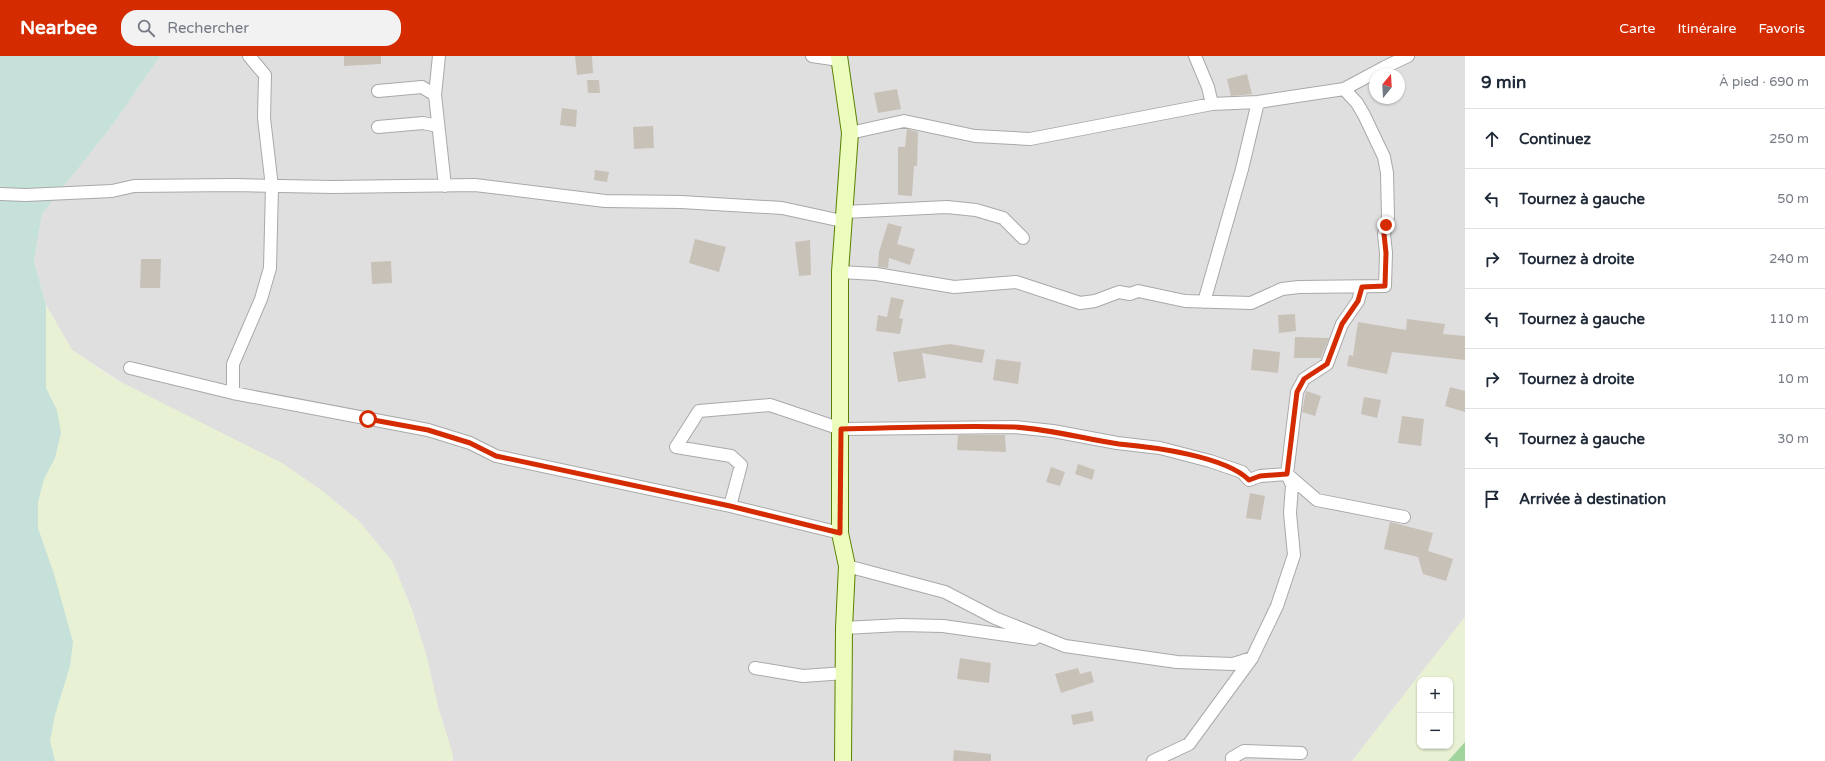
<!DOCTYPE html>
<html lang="fr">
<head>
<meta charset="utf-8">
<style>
  :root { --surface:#fff; --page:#f2f2f3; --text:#1f2937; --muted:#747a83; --line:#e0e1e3; --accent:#d42b00 }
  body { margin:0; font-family:"Varela Round",sans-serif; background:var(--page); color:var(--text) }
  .controls { position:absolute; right:12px; bottom:12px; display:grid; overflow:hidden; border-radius:8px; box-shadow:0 1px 3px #0004 }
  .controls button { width:36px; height:36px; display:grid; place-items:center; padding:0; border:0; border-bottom:1px solid var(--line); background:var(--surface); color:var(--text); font:20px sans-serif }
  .compass { position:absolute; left:1369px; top:12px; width:36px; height:36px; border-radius:50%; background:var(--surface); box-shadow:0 1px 3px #0004; rotate:18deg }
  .stop { position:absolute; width:12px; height:12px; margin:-9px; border:3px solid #d42b00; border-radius:50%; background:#fff }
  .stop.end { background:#d42b00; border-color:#fff; box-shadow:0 1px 4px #0008 }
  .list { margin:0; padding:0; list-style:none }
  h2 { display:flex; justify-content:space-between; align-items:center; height:52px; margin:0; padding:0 16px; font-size:17px }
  h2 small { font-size:13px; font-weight:400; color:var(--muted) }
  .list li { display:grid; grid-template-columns:26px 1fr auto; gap:12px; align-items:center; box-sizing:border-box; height:60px; padding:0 16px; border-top:1px solid var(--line) }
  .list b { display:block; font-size:15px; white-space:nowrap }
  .list em { font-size:13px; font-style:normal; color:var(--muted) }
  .icon { flex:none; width:22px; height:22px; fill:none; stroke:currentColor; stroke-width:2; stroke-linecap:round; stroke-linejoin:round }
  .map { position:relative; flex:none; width:1465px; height:705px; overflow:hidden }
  header { display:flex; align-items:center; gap:24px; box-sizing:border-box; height:56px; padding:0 20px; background:var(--accent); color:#fff }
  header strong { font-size:19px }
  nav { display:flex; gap:22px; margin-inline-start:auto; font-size:14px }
  .search { width:280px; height:36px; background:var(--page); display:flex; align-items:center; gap:10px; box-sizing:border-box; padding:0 14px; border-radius:16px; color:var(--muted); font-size:15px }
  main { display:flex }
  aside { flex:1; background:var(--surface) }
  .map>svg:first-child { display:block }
  .residential { fill:#e0dfdf; fill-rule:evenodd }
  .farmland { fill:#e9f1d4; fill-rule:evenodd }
  .forest { fill:#a1d39c }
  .wetland { fill:#c5e1da }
  .building { fill:#c8c1b7 }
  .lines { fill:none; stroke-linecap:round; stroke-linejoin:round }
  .minor-casing { stroke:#a9a9a9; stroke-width:14 }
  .secondary-casing { stroke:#598101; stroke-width:18 }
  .minor { stroke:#fff; stroke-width:12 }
  .secondary { stroke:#ecfcbd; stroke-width:16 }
  .route { stroke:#d42b00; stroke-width:5 }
</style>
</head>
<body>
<header>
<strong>Nearbee</strong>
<div class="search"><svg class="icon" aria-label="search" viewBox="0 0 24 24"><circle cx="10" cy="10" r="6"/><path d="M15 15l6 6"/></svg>Rechercher</div>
<nav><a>Carte</a><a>Itinéraire</a><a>Favoris</a></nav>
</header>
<main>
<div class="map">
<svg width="1465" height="705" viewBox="0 0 1465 705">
  <rect width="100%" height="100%" fill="#f2f1e9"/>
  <path class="residential" d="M160,0H1465V561L1352,705H453L452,696L438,651L427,602L412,554L392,505L72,294L46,249L34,205L42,158L114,67ZM1375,18H1399V42H1375Z"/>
  <path class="farmland" d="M46,249L72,294L111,321L282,407L321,434L359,465L392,505L412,554L427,602L438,651L452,696L453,705H55L50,685L55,659L45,495L38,472V446L44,423L55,402L57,354L46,332Z
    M1465,561V686L1448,705H1352ZM1420,624H1450V690H1420Z"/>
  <path class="forest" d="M1465,686V705H1448Z"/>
  <path class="wetland" d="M0,0H160L114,67L42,158L34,205L46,249V332L57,354L61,377L55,402L44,423L38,446V472L54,518L73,586L70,610L55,659L50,685L55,705H0Z"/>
  <path class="building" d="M344,0H381V8L344,10Z
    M575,0H592L593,17L577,19Z
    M1247,18L1252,38L1231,40L1227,23Z
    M587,24H599L600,37H588Z
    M897,33L901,53L878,57L874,37Z
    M562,52L577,54L576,71L560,69Z
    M653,70L654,92L634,93L633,71Z
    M907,73L918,76L917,110H914L912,140L898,139V91H905Z
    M595,114L609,116L607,126L594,124Z
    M888,167L902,171L897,188L915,193L910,209L889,202L888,212L878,211L879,196Z
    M695,183L726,191L719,216L689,207Z
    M810,184L811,219L799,220L795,186Z
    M141,203H161L160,232H140Z
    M391,205L392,227L372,228L371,206Z
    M891,241L904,244L899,262L903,263L900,278L876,275L878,259L887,261Z
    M1295,258L1296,275L1279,277L1278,259Z
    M1407,263L1445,268L1443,278L1465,280V304L1392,296L1387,318L1347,310L1349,299L1353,300L1358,266L1406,274Z
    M1295,281L1329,282L1321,302H1294Z
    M950,288L985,294L982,307L922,297L926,322L898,326L893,296Z
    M1253,293L1280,296L1278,317L1251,314Z
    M996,303L1021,306L1018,328L993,324Z
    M1450,331L1465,335V356L1445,350Z
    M1306,335L1321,340L1315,360L1302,356Z
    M1364,341L1381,344L1377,362L1361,358Z
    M1402,360L1424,363L1421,390L1398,387Z
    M958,379H1005L1006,396L957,394Z
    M1078,408L1095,414L1092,424L1075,418Z
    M1051,411L1065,416L1060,430L1046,426Z
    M1250,437L1265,440L1261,464L1246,462Z
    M1390,466L1433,477L1428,495L1453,503L1446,525L1423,518L1418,501L1384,493Z
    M960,602L991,607L989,627L957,623Z
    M1078,612L1080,618L1091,615L1094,626L1061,637L1055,618Z
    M1092,655L1094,665L1073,669L1071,659Z
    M954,694L991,698V705H953Z"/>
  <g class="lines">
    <defs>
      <path id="minor" d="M439,0L435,39L445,130
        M812,0L839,4
        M1195,0L1208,31L1212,48
        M378,35L422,31L435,39
        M378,71L423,67L438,70
        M850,77L904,65L975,80L1030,83L1212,48L1258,46L1344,33
        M0,138L26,139L112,135L134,130L234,129L333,131L475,129L605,145L681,146L782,152L842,165
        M844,156L947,151L976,154L1003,162L1023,182
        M840,216L876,218L954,231L1016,226L1080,247L1095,245L1119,236L1130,238L1138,235L1185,245L1251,247L1282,233L1299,231L1385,230L1386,197L1384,178L1388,161L1387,117L1384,101L1364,59L1357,47L1344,33L1385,11L1408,0
        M1204,246L1242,113L1258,46
        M130,312L233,337L428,374L470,387L496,400L730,450L840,477
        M233,337V308L261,243L270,212L272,131L264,62L265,19L249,0
        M730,450L741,409L731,400L676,391L699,355L770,349L841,373L1015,371L1053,375L1117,387L1160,392L1210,405L1242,416L1249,424L1260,420L1287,418L1317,444L1404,461
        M847,510L945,536L995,562L1065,590L1177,606L1233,608L1252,602
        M844,572L901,569L943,570L1034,583
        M755,612L803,620L845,617
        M1153,705L1189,688L1252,602L1277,550L1294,499L1290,457L1292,429L1287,418L1297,336L1304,323L1327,308L1342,268L1358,245L1362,231
        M1232,705V702L1244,695L1301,697"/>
      <path id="secondary" d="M839,0L850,77L840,216V477L847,510L844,572L843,705"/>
    </defs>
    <use href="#minor" class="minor-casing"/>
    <use href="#secondary" class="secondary-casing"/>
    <use href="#minor" class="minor"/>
    <use href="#secondary" class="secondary"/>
  </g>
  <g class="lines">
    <path class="route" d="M368,363L428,374L470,387L496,400L730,450L840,477L841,373C898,372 957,369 1014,371C1050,373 1084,383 1119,388C1153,391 1225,400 1249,424L1260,420L1287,418L1297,336L1304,323L1327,308L1342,268L1358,245L1362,231L1385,230L1386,197L1384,178L1386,169"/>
  </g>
</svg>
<div class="controls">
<button>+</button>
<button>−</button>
</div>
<svg class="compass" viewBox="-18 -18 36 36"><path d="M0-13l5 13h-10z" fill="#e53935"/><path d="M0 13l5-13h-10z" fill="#747a83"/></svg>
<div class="stop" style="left:368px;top:363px"></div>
<div class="stop end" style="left:1386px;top:169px"></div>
</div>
<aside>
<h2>9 min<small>À pied · 690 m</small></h2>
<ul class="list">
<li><svg class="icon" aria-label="ahead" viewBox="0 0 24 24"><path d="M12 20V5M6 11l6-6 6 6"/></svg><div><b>Continuez</b></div><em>250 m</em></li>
<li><svg class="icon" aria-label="left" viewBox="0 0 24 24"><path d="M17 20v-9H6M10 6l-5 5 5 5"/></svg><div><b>Tournez à gauche</b></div><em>50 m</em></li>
<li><svg class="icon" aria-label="right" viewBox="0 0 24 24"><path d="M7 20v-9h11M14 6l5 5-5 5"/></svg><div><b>Tournez à droite</b></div><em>240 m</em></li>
<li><svg class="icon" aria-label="left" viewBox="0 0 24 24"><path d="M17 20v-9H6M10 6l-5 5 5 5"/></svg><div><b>Tournez à gauche</b></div><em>110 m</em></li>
<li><svg class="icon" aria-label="right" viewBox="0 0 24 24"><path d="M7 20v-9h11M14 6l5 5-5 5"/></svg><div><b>Tournez à droite</b></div><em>10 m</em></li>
<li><svg class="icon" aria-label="left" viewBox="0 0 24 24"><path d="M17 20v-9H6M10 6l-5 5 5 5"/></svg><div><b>Tournez à gauche</b></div><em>30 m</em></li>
<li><svg class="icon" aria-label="arrive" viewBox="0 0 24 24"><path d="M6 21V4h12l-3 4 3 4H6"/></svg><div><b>Arrivée à destination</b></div></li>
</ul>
</aside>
</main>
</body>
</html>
